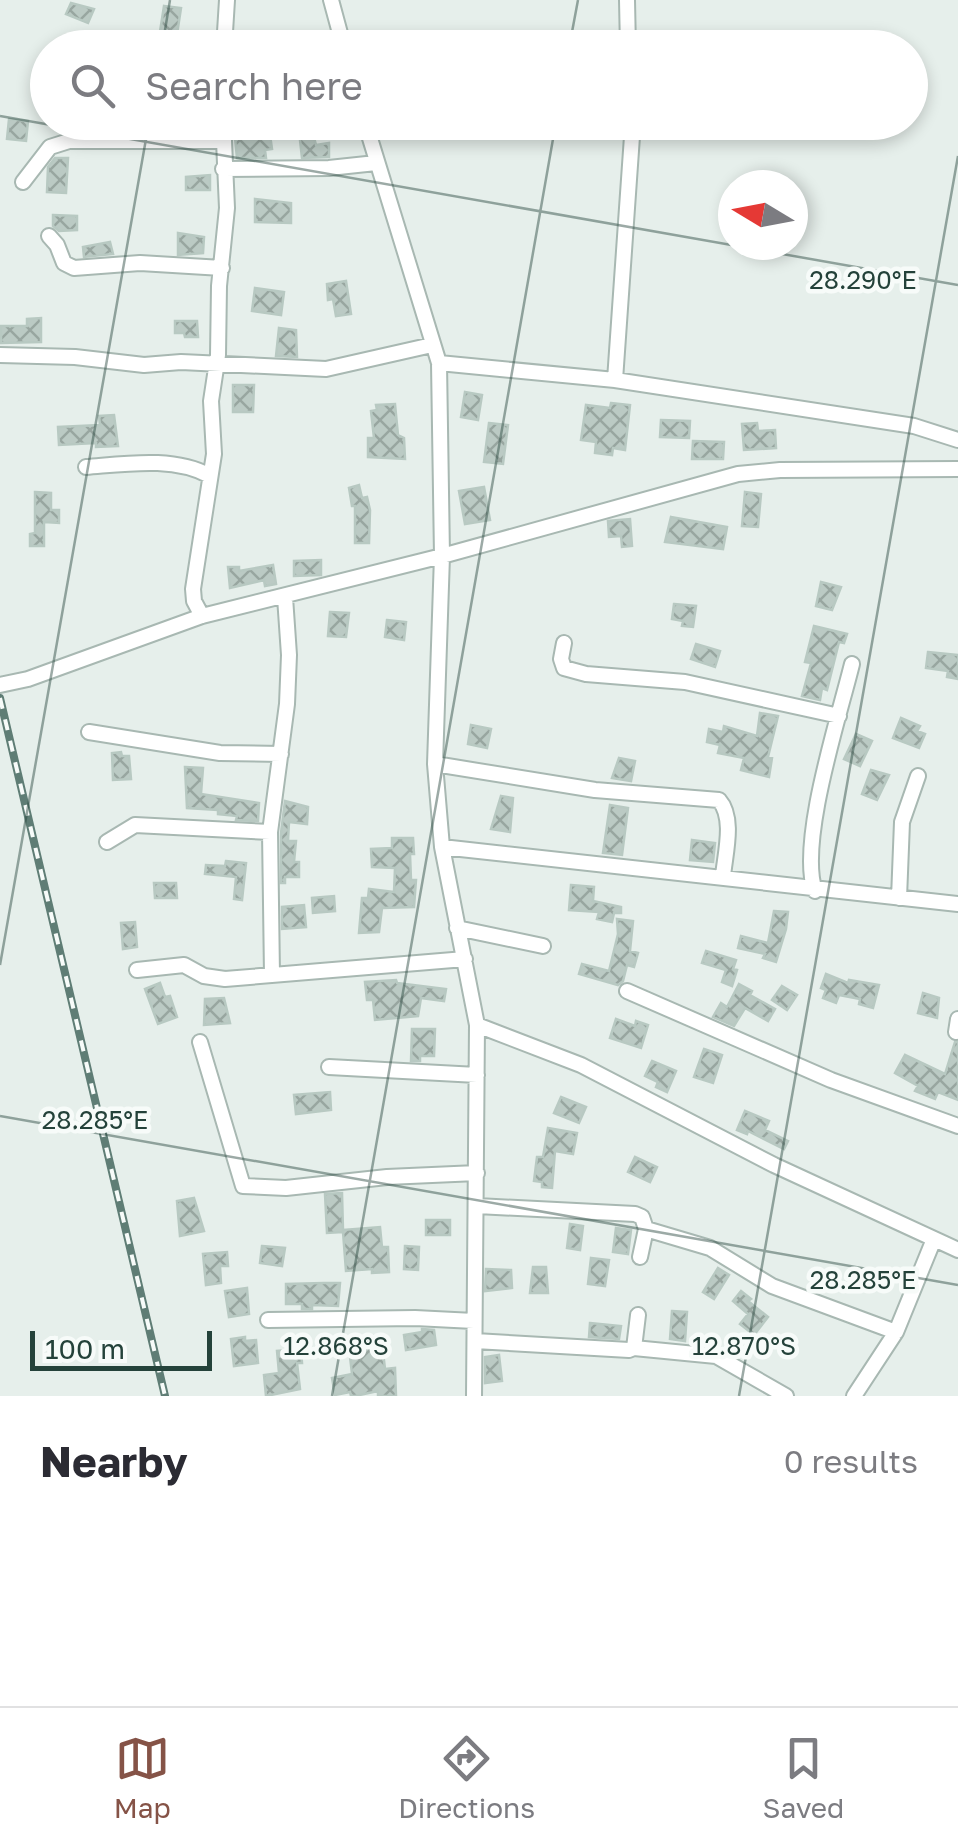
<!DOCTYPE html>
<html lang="en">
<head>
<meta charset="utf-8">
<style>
  :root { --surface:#fff; --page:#f7f7f7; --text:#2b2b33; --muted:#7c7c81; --line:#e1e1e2; --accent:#855347 }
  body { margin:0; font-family:"Golos Text",sans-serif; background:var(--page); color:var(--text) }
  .compass { position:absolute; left:718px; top:170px; width:90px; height:90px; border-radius:50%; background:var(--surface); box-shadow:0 5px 15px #0003; rotate:280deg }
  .scale { position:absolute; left:30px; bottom:25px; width:182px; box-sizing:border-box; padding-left:10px; border:5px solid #24423a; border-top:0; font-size:28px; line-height:35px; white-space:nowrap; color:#24423a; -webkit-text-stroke:8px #f7fbf9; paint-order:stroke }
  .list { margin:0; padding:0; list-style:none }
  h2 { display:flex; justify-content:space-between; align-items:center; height:130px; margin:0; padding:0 40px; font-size:42px }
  h2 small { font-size:32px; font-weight:400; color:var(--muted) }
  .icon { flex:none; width:55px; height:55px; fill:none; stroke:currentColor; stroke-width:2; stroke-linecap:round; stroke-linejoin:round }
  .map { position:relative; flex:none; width:958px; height:1396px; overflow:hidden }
  .search { position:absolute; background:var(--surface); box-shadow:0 5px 15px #0003; left:30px; right:30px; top:30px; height:110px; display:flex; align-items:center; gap:25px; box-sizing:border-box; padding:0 35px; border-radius:55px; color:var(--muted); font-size:38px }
  .sheet { height:310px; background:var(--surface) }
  nav { display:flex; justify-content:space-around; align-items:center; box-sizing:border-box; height:140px; border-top:2px solid var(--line); background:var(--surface); font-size:28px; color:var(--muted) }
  nav a { display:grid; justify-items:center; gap:5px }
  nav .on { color:var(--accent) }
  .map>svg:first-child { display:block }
  .building { fill:url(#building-cross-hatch); stroke:#b8c9c2; stroke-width:2.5 }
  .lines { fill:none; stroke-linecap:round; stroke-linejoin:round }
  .street-casing { stroke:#a8b8b2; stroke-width:18 }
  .street { stroke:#fff; stroke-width:14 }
  .rail-casing { stroke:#5f7d75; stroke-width:8 }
  .rail { stroke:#f7fbf9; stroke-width:4; stroke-dasharray:11; stroke-linecap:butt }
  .ticks { fill:none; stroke:#24423a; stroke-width:2.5; stroke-opacity:0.45 }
  .ticks-label { font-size:25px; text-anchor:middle; fill:#24423a; stroke:#f7fbf9; stroke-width:9; stroke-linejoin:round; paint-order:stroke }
</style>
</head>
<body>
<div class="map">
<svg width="958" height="1396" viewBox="0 0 958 1396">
  <defs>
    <pattern id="building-cross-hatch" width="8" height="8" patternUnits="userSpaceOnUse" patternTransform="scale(2.5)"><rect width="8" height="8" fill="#bbcac4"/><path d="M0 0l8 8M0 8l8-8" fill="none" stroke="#98a6a0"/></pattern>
  </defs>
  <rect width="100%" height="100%" fill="#e6efeb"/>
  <path class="building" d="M71,3L94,9L88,23L66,14Z
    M164,6L181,8L176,41L159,38Z
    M9,119L28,121L26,141L7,139Z
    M298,122H310L316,145L329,143V157L302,158Z
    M270,135L272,149L265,150L266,158H237L235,138Z
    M55,158H68L66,193L47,192L48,167Z
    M210,175V190H186V177Z
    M255,199L291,203V223L255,222Z
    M53,215L77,216V230L59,231L53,226Z
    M178,233L204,237L203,253L178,255Z
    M110,242L113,254L84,257L83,247Z
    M346,281L351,314L336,316L333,299L328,300L327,284Z
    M255,288L284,292L281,315L252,311Z
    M41,318V342L1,343V326H27V319Z
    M175,321H197L198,337H185L184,333H175Z
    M279,328L296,330L297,357L276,356Z
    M233,385H254L253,412H233Z
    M465,392L482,395L478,420L461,417Z
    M611,403L630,405L625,450L613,448L612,455L595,453L596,442L581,440L586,405L610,408Z
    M395,404L398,435L404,438L405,459L368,457V438H374L371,411L377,410L376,405Z
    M114,415L118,446L96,447V443L59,445L58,427L100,425L99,416Z
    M661,420L690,421L689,438L660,437Z
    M489,423L508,425L503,464L484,462Z
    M757,423L758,431L775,430L776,448L744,450L742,424Z
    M693,441L724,442L723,459H692Z
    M359,485L362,498L367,497L370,510L369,543H355V506H352L349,488Z
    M484,487L490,520L465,524L459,491Z
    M35,492L51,493V510H59V523L44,522V546H30V534L35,533Z
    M745,492L761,494L758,527L742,526Z
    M671,517L727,527L723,549L665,542Z
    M630,519L632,546L622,547L621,536L609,537L608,521Z
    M321,560V575L294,576V561Z
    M273,565L276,584L265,586L264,580L230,588L228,567H239V571Z
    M821,582L841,587L832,610L816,606Z
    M674,604L696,606L693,627L682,626L683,621L672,619Z
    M330,612L349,613L346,637L328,636Z
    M387,620L406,622L404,640L385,637Z
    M814,626L847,634L844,643L839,642L827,690L822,688L820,700L802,696L811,663L805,662Z
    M696,644L720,651L715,667L691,659Z
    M928,652L958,655V679L947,677L948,671L926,668Z
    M760,713L778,716L768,757L772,758L769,777L741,770L744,758L718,753L720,745L707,742L709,729L723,732L724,726L757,736Z
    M901,718L920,726L917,731L925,734L919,748L893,738Z
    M471,725L491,729L487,748L468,744Z
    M856,734L872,741L860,766L844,759Z
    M121,752L122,756H129L131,779L113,780L112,753Z
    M619,758L635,761L631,781L612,778Z
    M185,767L203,768L201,794L259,803L258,821L236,820L237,816L218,814V810L187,808Z
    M871,770L889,775L877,800L862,794Z
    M501,796L513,798L510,832L491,829Z
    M285,801L308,807L307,824L289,822L288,841H296L294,862H299V877H285V883H281V833Z
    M610,805L628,808L622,855L603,853Z
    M392,838H413L414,854H410L411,880H416L414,907L382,908L379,932L359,933L362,898H368L369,889L394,892L395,868L372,867L371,849L392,848Z
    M692,840L715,843L713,862L690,860Z
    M226,861L246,863L242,900L234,899L236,877L205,874L206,865L225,866Z
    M154,883H176L177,898H155Z
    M571,885L594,887L593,901L621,907V913H614L612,922L597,919L599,912L569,910Z
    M334,896L335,911L313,913L312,898Z
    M304,905L306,927L282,929V907Z
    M774,911L788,912L786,929L776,962L763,958L765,954L738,948L741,936L768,943Z
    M617,919L633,921L630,951L638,953L634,967L627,965L623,981L618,985L579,974L582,964L609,971L618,934Z
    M135,922L137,947L123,949L121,923Z
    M706,951L736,960L733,969L737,970L732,986L722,982L726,970L702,963Z
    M826,974L848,983L849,980L879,985L873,1008L859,1004L860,999L839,995L836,1003L823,998L826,990L821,988Z
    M396,980L397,983L446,989L444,1001L421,998L418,1016L375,1020L373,1000H367L365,982Z
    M160,983L165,997L170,996L177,1017L158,1024L145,989Z
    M739,984L752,991L750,995L775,1009L768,1021L745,1008L734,1026L713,1017L721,1003L727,1007Z
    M782,986L797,995L787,1010L772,1000Z
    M923,993L939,998L937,1018L918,1013Z
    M224,998L230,1023L204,1025L205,999Z
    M616,1019L635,1026L636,1021L648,1025L641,1048L610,1038Z
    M412,1029H435L434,1056H420V1061H411Z
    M955,1042H958V1100L938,1092L935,1099L915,1091L918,1086L895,1073L905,1055L945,1074Z
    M704,1049L722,1055L713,1083L694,1077Z
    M652,1061L676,1071L667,1092L656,1087L658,1082L645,1076Z
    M330,1092L331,1110L296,1114L294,1095Z
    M561,1097L586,1107L579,1123L554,1113Z
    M745,1111L769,1121L765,1130L788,1141L784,1149L748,1131L747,1134L737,1130Z
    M548,1128L577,1133L573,1154L555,1151L552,1188L542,1187V1182L534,1181L537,1157H543Z
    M635,1157L657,1167L650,1182L628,1172Z
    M342,1193L343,1230L380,1227L382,1247H388L389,1272L372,1273V1269L346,1271L343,1232L327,1233L325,1194Z
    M194,1198L204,1231L180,1236L177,1201Z
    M426,1220H450V1235H426Z
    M570,1224L583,1226L580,1250L567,1248Z
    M616,1228L631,1230L628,1254L613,1252Z
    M262,1246L285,1248L282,1266L260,1263Z
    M405,1246L419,1247L418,1270L404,1269Z
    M227,1252L228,1266H220L221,1283L206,1285L203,1254Z
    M591,1258L609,1260L605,1286L588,1284Z
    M533,1267H546L548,1293H530Z
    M718,1268L729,1275L714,1299L703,1292Z
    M486,1269L511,1270L512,1288L485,1291Z
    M324,1283H340L338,1306L312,1305V1309H302V1304H286V1284Z
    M247,1288L249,1314L229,1317L225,1291Z
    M741,1291L751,1299L748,1301L768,1317L754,1335L740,1324L748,1314L733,1301Z
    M672,1311L687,1312L685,1341L670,1339Z
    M590,1323L621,1326L619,1339L589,1337Z
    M422,1329L434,1330L436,1345L406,1350L404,1335L422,1332Z
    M381,1335L385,1369L395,1368L396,1396H378V1391L355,1396H351L350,1392L335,1395L332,1378L352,1374L348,1339Z
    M245,1337V1341L256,1340L258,1363L234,1366L231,1339Z
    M301,1349L302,1363H297L300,1389L266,1396L264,1375L279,1373L277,1351Z
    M499,1355L502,1381L485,1383V1357Z"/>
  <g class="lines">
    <defs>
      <path id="street" d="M331,0L344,48
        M627,0L628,48
        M224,48L227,0
        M365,122L439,363L615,380L914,426L958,440
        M224,141L225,122
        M223,169L329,168L376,163
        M23,182L50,147L69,141H224L227,208L219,286L218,355L211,401L214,454L193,589L194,601L202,616
        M49,236L57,245L64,263L74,268L140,263L222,268
        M0,355L75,357L144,365L181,362L326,369L432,345
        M439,363L442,556L435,764L442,847L477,1025L474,1396
        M615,380L633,122
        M86,467C125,464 174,456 210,476
        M564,643L561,659L564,668L586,674L685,682L839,716
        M0,685L28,679L202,616L442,556L738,474L780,470L958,469
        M89,732L220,753L281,754
        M435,764L595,790L719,800C735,818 725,854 723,876
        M107,842L135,825L270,832
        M442,847L958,904
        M815,891C798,843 839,717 852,664
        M899,898L902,822L918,776
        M457,928L543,946
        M137,970L184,965L204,976L225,979L465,959
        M272,975L270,832L287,704L289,655L285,597
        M627,991L831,1080L958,1126
        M477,1025L581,1065L774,1165L958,1250
        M956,1032L958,1019
        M200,1042L243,1186L286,1188L387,1177L477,1173
        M329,1067L477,1075
        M477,1206L635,1214L642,1217L646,1229L710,1248L772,1286L896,1332
        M640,1257L646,1229
        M268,1320L415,1318L474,1321
        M475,1341L629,1350L634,1348L638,1315
        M634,1348L716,1356L786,1396
        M854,1396L896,1332L934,1239"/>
    </defs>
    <use href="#street" class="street-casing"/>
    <use href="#street" class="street"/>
    <defs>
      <path id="rail" d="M0,698L165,1396"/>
    </defs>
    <use href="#rail" class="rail-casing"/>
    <use href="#rail" class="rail"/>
  </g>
  <path class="ticks" d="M162,48L170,0M569,48L578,0M0,116L958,285M0,965L149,122M0,1116L958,1285M332,1396L556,122M739,1396L958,156"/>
  <g class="ticks-label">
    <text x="863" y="289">28.290°E</text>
    <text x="95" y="1129">28.285°E</text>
    <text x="863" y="1289">28.285°E</text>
    <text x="336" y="1355">12.868°S</text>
    <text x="744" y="1355">12.870°S</text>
  </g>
</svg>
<svg class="compass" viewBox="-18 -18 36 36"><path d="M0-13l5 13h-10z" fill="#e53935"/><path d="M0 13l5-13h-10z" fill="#7c7c81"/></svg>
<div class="scale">100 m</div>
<div class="search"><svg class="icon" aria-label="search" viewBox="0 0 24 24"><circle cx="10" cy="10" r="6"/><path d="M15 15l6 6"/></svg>Search here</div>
</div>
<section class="sheet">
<h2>Nearby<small>0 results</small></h2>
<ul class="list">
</ul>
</section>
<nav>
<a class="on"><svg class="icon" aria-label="map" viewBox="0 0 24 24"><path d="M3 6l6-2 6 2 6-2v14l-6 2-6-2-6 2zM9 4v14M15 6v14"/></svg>Map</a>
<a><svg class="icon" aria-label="directions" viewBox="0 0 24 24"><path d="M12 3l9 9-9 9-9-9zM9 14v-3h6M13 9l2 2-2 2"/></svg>Directions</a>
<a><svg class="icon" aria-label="saved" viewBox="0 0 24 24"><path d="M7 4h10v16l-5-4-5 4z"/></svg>Saved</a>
</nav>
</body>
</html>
